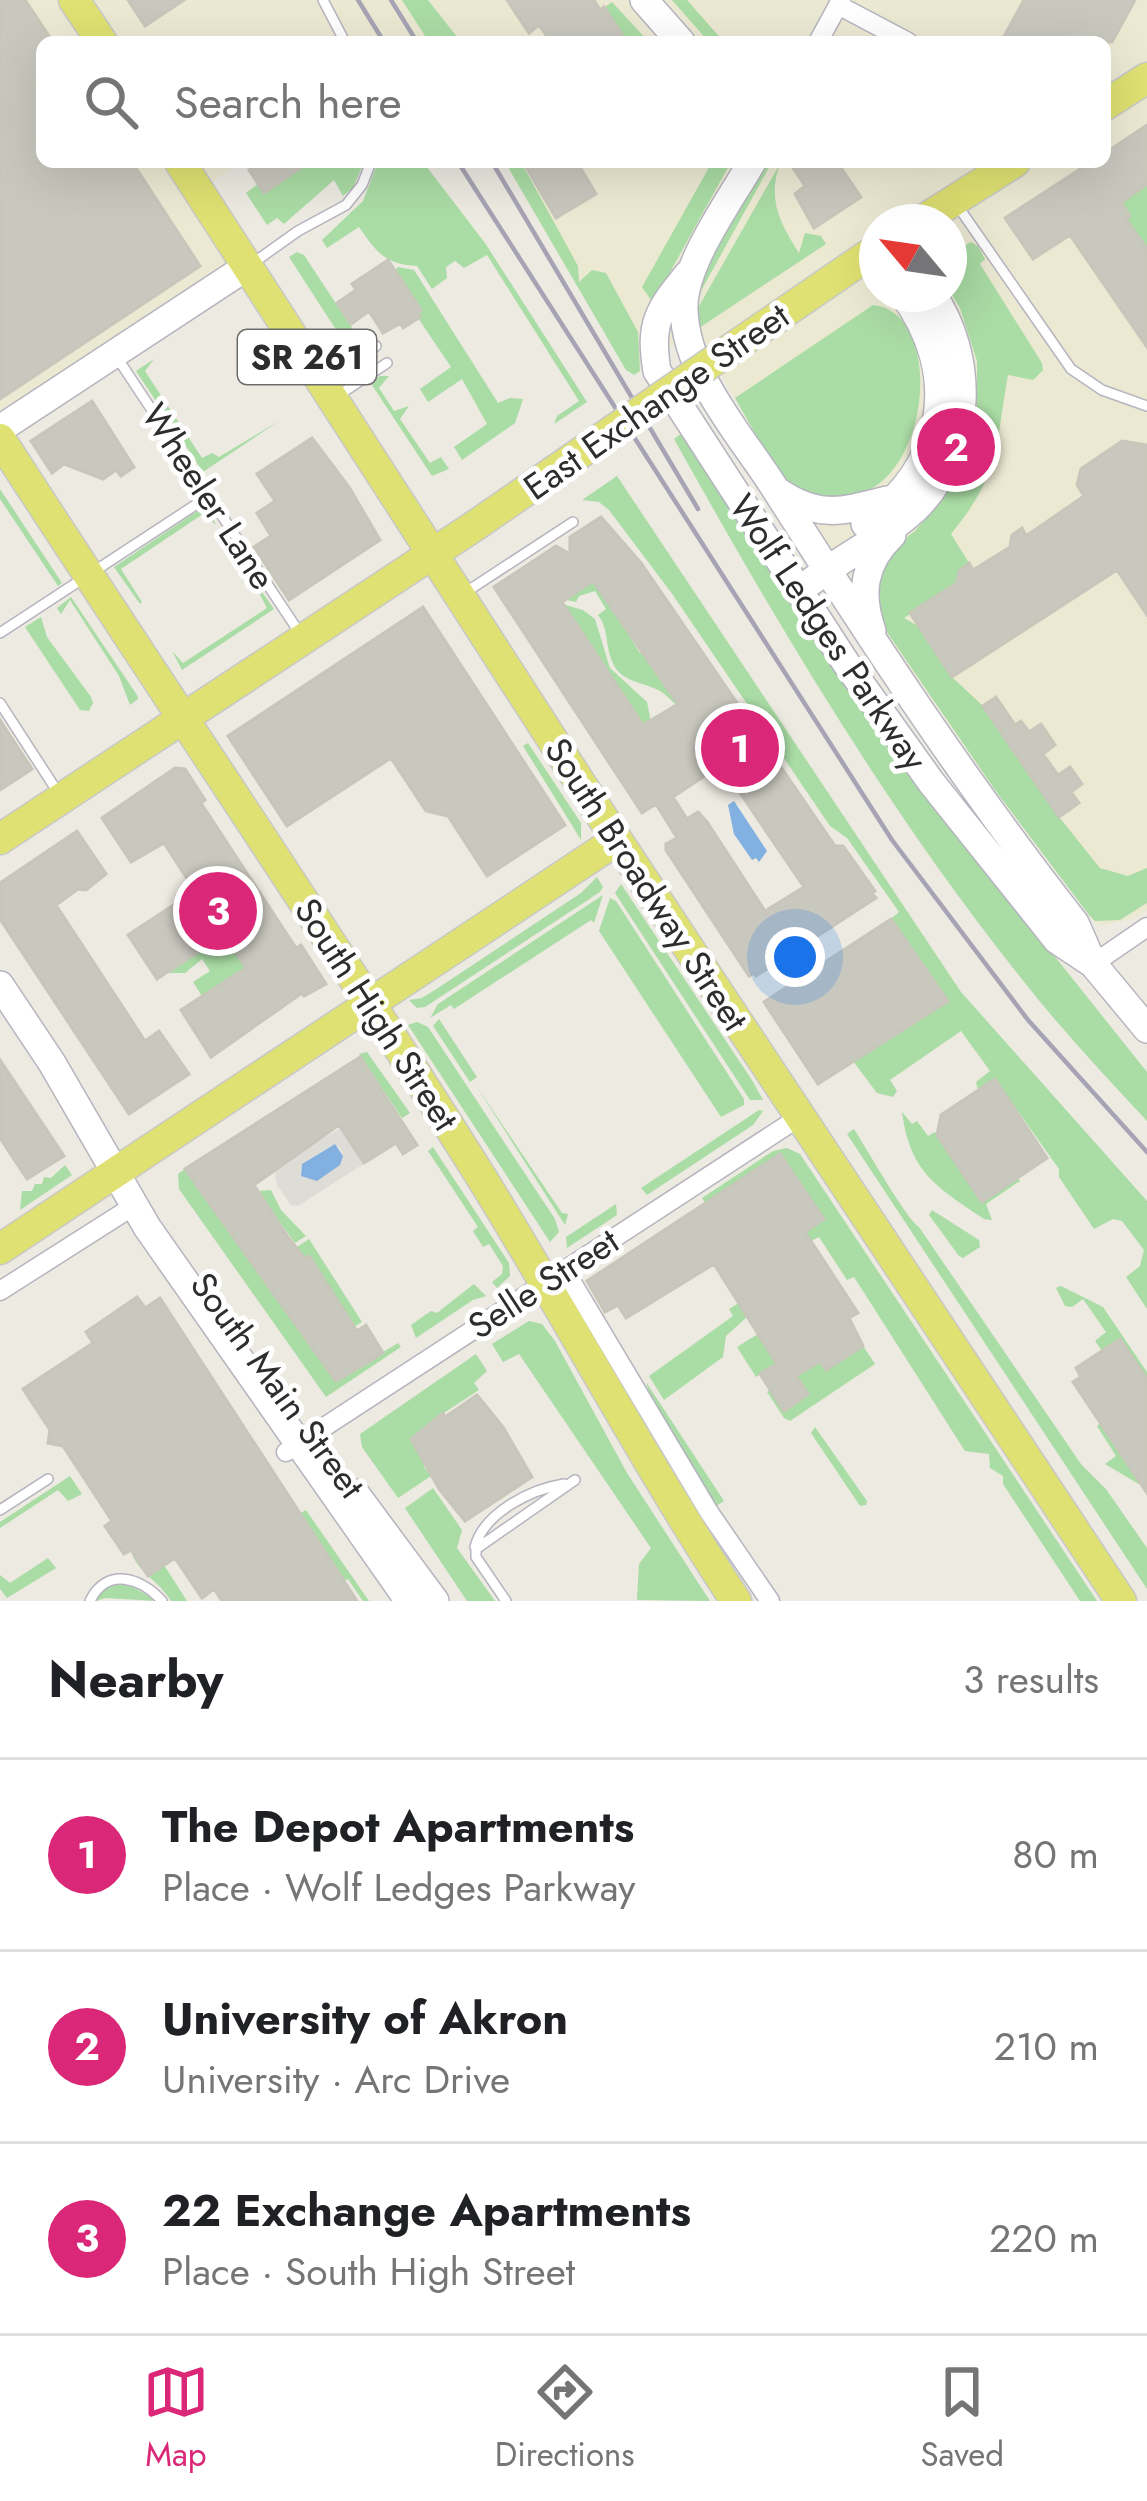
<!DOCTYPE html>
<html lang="en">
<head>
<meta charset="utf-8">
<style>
  :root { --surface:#fff; --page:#f6f6f6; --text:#202124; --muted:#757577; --line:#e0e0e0; --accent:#db2777 }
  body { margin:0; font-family:Jost,sans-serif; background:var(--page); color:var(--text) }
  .compass { position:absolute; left:859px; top:204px; width:108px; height:108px; border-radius:50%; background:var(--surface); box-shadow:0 12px 48px #0002; rotate:299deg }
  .you { position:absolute; left:795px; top:957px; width:42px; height:42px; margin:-30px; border:9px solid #fff; border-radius:50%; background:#1a73e8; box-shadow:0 0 0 18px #1a73e833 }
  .badge { display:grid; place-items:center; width:78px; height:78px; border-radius:50%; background:var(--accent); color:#fff; font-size:39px; font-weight:700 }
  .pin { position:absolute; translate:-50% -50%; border:6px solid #fff; box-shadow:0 3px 12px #0006 }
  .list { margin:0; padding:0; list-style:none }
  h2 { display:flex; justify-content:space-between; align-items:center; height:156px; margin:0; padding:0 48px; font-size:51px }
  h2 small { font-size:39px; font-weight:400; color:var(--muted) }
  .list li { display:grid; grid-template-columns:78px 1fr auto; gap:36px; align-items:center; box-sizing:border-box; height:192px; padding:0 48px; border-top:3px solid var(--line) }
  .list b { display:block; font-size:45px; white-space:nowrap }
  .list p { margin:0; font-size:39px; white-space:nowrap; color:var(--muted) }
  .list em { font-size:39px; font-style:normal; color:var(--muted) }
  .icon { flex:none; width:66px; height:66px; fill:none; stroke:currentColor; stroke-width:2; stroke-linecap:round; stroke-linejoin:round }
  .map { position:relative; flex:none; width:1147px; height:1601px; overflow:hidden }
  .search { position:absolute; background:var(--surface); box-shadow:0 12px 48px #0002; left:36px; right:36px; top:36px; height:132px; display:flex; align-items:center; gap:30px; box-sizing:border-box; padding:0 42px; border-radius:18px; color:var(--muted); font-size:45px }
  .sheet { height:732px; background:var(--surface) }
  nav { display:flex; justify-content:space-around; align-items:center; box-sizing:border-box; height:168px; border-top:3px solid var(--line); background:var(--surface); font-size:33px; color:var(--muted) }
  nav a { display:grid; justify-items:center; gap:6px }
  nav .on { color:var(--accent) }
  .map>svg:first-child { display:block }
  .education { fill:#ece9d3; fill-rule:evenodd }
  .green { fill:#aadca5 }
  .plaza { fill:#dddcd7; fill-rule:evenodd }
  .water { fill:#81b0e1 }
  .building { fill:#c9c8bf; stroke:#c8c6bb; stroke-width:3; fill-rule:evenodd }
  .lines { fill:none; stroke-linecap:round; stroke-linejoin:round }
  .lane-casing { stroke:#b5b4bf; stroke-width:12 }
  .street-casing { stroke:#b5b4bf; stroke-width:21 }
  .secondary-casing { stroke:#b5b4bf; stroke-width:30 }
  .primary-casing { stroke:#c8c8c8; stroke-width:33 }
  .lane { stroke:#fff; stroke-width:9 }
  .street { stroke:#fff; stroke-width:18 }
  .secondary { stroke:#fff; stroke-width:27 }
  .primary { stroke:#dfe172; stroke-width:30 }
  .rail { stroke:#a6a4b4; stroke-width:4.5 }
  .primary-bridge-casing { stroke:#c8c8c8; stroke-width:33; stroke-linecap:butt }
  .primary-bridge { stroke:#dfe172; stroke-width:30 }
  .labels { text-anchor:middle; stroke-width:10; stroke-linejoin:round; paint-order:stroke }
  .shield { fill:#fff; stroke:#6c6c6c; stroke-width:3 }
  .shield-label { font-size:33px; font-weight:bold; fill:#2d2d2d }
  .street-label { font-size:36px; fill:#2d2d2d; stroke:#fff }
</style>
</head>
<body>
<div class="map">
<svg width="1147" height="1601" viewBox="0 0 1147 1601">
  <rect width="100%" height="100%" fill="#eceae1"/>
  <path class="education" d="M0,0H1147V910L1133,919L1099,926L1089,915L995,790L908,665L738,405L697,331L631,371L511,162H1105V42H438L432,33L419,42H42V162H241L203,188L246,258L0,420ZM877,222H949V294H877Z"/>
  <path class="green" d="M402,0H428L461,42H429Z
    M672,0H687L724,42H709Z
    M612,2L649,42H627L605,7Z
    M294,162H364L353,188L343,196L334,180L284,224L277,218L267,225L246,193L258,184L265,193L290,176Z
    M378,162H423L485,243L587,402L554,424L557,416L579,401L487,255L464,268L455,261L446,267L447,278L432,289L417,266C385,264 377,253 359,227L327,248L322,240L363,201Z
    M505,162H521L578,266L579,282L592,270L606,273L638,332L640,371L634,375L626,370Z
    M712,162H731L653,303L642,287Z
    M764,162H772L690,311L712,256Z
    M781,162C766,197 780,224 799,253L805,233L821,236L826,244L696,330L695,313Z
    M1147,184V249L1126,219L1130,215L1121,203Z
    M971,242L978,246L985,259L980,264L1042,363L1043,370L1033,380L1008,375C995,447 1001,473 951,534L969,563L959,571L957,583L904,618L918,626L952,677L983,706L1059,817L1100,868L1128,876L1147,868V903L1120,920L1095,921L1089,915L995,790L880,622L875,585L894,548L916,530L953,486L977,416V361L960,308L949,290V255Z
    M297,252L304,255L358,337L353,356L289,257Z
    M398,267L414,270L498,403L510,398L523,399L515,423L462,460L454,447L487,424L462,379L428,402L420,389L451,367L418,318L421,309L395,270Z
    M873,305C945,312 932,480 853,496C834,500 816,500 799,490C775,475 750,423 735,398Z
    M154,359L145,371L202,458L212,453L219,457L279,421L203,472L136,371Z
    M380,376H389L379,388L394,411L409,406L400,419L430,463L441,457L449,469L432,476L370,382Z
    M683,432L1005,894L1147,1072V1121C1110,1081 1072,1041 1037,998C896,825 782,633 674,439Z
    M617,476L961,992L1147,1201V1309L1126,1277L1140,1266L1144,1250L1122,1221L1113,1219L1094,1229L1059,1177V1169L995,1079L978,1090L976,1082L990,1071L961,1031L890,1080L897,1091L893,1097L877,1093L853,1061L948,1001L891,919L899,912L847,838L830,826L673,595L609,510L599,502L582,500Z
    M0,489L62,583L58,586L0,499Z
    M206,505L216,525L203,514L121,569L142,602L140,604L114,567Z
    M590,576L616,616L620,615L625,621L622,624L640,653L644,651L682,709C674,704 668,696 660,691C642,681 620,683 612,661C605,644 609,630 598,615L606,609L595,591L579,596L576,602L566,600L564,596Z
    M262,592L274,609L182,670L172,651L183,663L267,608L260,595Z
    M71,597L137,695L138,699L130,705L119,676L70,600L61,614L57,608Z
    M562,604L583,610L595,619L610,668L647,702L655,743Z
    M41,617L47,637L91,697L93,703L89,711L80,710L25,627Z
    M528,743L581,823V840L523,746Z
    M597,877L603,887L600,892L425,1007L417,1008L409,1000L422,998L438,988L581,893Z
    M621,884L752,1080L763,1100H750L615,893Z
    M603,895L594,923L591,920L454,1009L451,1005L430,1018L438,1004Z
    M610,898L616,901L744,1099V1105L721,1117L599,931Z
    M227,933L249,966L202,996L193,982L210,971L202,959L185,973H169Z
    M439,1019L477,1077L470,1082L433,1026Z
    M417,1022L428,1027L555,1219L559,1232L550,1242L408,1025Z
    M367,1052L410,1113L402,1118L359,1054Z
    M475,1084L562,1213L568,1214L565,1225Z
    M759,1110L763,1111L753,1125L647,1195L641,1188Z
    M902,1112L912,1124L917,1121L928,1136L935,1132L982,1202L1018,1178L1020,1181L986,1204L992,1220L984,1219C937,1187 910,1173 902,1112Z
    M854,1129C867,1149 905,1217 919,1227L1081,1464L1106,1489L1147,1548V1589L847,1134Z
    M433,1147L509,1263L510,1276L497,1288L492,1282L502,1274L503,1266L489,1244L483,1247L473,1231L478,1227L428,1151Z
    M787,1148L800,1154L1097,1601H1080L1003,1484V1476L990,1468L989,1454L965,1451L854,1277L847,1280L819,1237L811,1241L805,1232L824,1219L780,1155L706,1204L702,1198L773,1151Z
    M65,1165L72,1175L20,1210L22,1191H32L35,1184H42L44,1177L51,1178Z
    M185,1169L204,1198L207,1196L358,1367L398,1343L401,1347L326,1397L179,1189L178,1174Z
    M271,1190L281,1210L306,1236L295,1243L257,1191Z
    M616,1204L617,1215L567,1248L566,1237Z
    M932,1210L979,1240L980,1247L963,1258L959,1256L929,1215Z
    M309,1239L362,1322L354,1327L297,1247Z
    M474,1284L486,1296L473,1300L416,1338L411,1325L431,1311L437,1313Z
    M1061,1286L1103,1307L1147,1372V1379L1120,1339L1102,1351L1095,1341L1106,1332L1083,1299L1072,1307L1065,1306L1056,1288Z
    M739,1303L748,1316L726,1336L723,1357L664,1400L649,1376L733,1316L729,1309Z
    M529,1321L542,1324L555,1341L627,1473L710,1601L637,1600L639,1564L651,1548L519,1354L503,1362L492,1344Z
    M758,1334L777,1364L756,1377L737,1347Z
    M863,1346L875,1364L790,1421L784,1418L767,1392L770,1389L785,1410L808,1394L796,1376L820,1361L827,1370Z
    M476,1354L487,1371L474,1383L479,1390L427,1424L424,1467L431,1476L398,1498L362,1447L360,1434Z
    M646,1382L724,1501L713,1508L652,1402Z
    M1100,1423L1142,1486L1105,1464L1116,1456L1097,1426Z
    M815,1427L867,1501L866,1505L860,1506L811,1433Z
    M70,1476L82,1494L68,1501L58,1490L0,1528V1522Z
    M433,1488L462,1530L457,1548L495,1601H467L405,1508Z
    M306,1510L369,1601H363L348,1579L344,1581L299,1514Z
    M131,1550L148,1576L164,1565L187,1601H171C159,1580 136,1572 131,1550Z
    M48,1558L56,1568L7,1598L0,1589V1575L10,1583Z
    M114,1583L133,1587L157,1601L105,1598L96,1601L101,1591Z"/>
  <path class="plaza" d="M341,1128L365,1163L298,1206L291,1205L277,1185L275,1172L287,1164L285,1160ZM332,1145L339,1147L343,1156L332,1168L319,1179L300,1174L302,1164Z"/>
  <path class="water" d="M734,801L767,851L759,862L756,858L752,860L734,834L728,805Z
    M335,1144L343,1156L340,1165L317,1181L301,1176L302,1164Z"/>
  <path class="building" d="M0,0H25L53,42H42V162H132L200,266L0,399Z
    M128,0H184L145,26Z
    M507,0H594L600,10L604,7L627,42H551L539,25L529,33Z
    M1024,0H1135L1112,42H1001Z
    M1147,125V184L1121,203L1130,216L1126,219L1147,249V347L1070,235L1033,259L1005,218L1091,162H1105V153Z
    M261,162H309L264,193L249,170Z
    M523,162H577L596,194L556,218Z
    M789,162H837L861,197L814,228L795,194L805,186Z
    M388,260L421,310L417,313L420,317L403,328L401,323L383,333L369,311L351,324L337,303L356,290L352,284Z
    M92,401L134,467L121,476L116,470L103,479L64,464L52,473L31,441Z
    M312,438L349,487L380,540L289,600L254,547L271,536L257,513L275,501L257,474Z
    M1122,441L1147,445V615L1117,570L952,677L910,613L957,583L959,571L969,563L973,570L1010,547L1012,535L1022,528L1026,536L1084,496L1077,485L1081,469Z
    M601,517L641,563L835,846H843L875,891L872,893L876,898L756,976L753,973L749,976L666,850V844L677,838L656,804L642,813L494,587L556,546L570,554V537ZM593,581L678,704L643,725L562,602ZM721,765L804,887L765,911L707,822L698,812L687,819L673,797Z
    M423,607L565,825L487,876L448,816L426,811L391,758L287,826L228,736Z
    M996,697L1015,725L1021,721L1029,732L1041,724L1055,745L1043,754L1058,775L1070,767L1082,784L1071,792L1079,803L1059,817L983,706Z
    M0,720L32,769L0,790Z
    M175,768L185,769L205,800L201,803L296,948L301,945L326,984L304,996L302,993L211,1057L181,1010L246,968L224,935L157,979L128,935L195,891L164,843L131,862L102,818Z
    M77,831L106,874L86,890L78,889L56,905L145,1041L159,1031L189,1074L129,1114L0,919V883Z
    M891,919L948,1001L818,1084L764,1002Z
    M360,1057L417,1145L403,1154L396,1143L364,1163L339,1125L254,1185L288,1237L305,1259L309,1256L357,1331L366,1325L383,1353L336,1381L185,1169Z
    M0,1060L64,1156L27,1179L0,1138Z
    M995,1079L1047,1158L982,1202L937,1135L941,1115Z
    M780,1154L824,1219L805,1232L858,1313L849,1318L863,1346L826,1370L820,1361L796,1376L808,1394L784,1411L760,1374L777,1364L714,1264L626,1318L618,1305L605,1312L587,1281Z
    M137,1297L145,1308L160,1298L357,1601H222L214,1589L202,1598L175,1558L148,1576L131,1550L124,1554L105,1526L112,1521L63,1446L48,1443L50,1430L23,1389L93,1343L86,1332Z
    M1120,1339L1147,1379V1493L1073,1382L1081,1377L1076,1368Z
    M477,1395L503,1427L532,1477L465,1521L439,1489L411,1439L443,1413L445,1417Z"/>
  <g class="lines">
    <defs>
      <path id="lane" d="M323,0L345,42
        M957,205L1071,369L1102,390L1147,406
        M253,263L298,231L346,205L362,185L371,162
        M118,359L301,635
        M326,380L376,346
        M339,395L387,363
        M466,592L573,522
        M0,633L209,496
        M0,703L59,794
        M0,1510L48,1479
        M475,1547C484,1512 532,1489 564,1484
        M90,1601C106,1567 141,1577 162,1601
        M506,1601L476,1557V1549L575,1480"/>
      <path id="street" d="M838,5L908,42
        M818,42L841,0
        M1093,964L1147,927
        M564,1269L709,1512L770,1601
        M0,1291L135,1205
        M286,1452L801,1116"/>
      <path id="secondary" d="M644,0L681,42
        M752,162C730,201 682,265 684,310C686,375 740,434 774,487C869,636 965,783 1075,923L1093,964L1147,1029
        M688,274C658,311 649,323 657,371L846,663L931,782L1057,940L1093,964
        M0,429L248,266
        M776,490C818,519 841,512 887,500
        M865,524C947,466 962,375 903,294
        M812,581C842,558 897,529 920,504C973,447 975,357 932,294
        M872,631C859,594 863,563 892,535
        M0,985L52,1063L147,1227L409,1601
        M355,1493L435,1601"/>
      <path id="primary" d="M74,0L102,42
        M1105,105L1147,78
        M180,162L617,840L1121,1601
        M920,222L1015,162
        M741,342L877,249
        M0,439C158,684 323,925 478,1172C566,1313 644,1462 736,1601
        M0,839L476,525
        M0,1249L617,840"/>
    </defs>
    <use href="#lane" class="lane-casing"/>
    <use href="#street" class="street-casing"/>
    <use href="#secondary" class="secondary-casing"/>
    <use href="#primary" class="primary-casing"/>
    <use href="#lane" class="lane"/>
    <use href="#street" class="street"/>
    <use href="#secondary" class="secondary"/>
    <use href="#primary" class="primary"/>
    <path class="rail" d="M358,0L384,42
      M391,0L417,42
      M458,162L892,840L1028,1020L1147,1152
      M492,162L698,509"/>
    <defs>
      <path id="primary-bridge" d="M476,525L741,342"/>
    </defs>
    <use href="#primary-bridge" class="primary-bridge-casing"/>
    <use href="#primary-bridge" class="primary-bridge"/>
  </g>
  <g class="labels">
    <rect class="shield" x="238" y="330" width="138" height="54" rx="9"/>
    <g class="shield-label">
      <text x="307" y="369">SR 261</text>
    </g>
    <g class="street-label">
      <text transform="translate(656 401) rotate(-35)" y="13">East Exchange Street</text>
      <text transform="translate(209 496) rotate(57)" y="13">Wheeler Lane</text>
      <text transform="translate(829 632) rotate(56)" y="13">Wolf Ledges Parkway</text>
      <text transform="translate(647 884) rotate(57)" y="13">South Broadway Street</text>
      <text transform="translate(377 1014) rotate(57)" y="13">South High Street</text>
      <text transform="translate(543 1283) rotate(-33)" y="13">Selle Street</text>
      <text transform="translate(278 1385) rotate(54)" y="13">South Main Street</text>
    </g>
  </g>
</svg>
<svg class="compass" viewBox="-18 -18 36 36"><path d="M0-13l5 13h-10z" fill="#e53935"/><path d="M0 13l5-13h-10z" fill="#757577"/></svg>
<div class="you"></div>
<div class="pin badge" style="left:740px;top:748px">1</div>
<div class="pin badge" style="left:956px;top:447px">2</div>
<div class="pin badge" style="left:218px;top:911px">3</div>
<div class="search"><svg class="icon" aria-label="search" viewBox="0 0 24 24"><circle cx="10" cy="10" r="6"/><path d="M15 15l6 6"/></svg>Search here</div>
</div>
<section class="sheet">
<h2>Nearby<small>3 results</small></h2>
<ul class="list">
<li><span class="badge">1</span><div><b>The Depot Apartments</b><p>Place · Wolf Ledges Parkway</p></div><em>80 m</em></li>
<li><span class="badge">2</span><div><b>University of Akron</b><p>University · Arc Drive</p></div><em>210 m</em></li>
<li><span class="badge">3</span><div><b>22 Exchange Apartments</b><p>Place · South High Street</p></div><em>220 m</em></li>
</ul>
</section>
<nav>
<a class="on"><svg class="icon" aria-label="map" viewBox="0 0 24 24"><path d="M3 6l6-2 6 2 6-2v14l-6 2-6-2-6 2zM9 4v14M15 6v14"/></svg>Map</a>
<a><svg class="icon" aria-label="directions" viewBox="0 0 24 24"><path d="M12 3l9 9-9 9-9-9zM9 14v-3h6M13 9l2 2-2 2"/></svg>Directions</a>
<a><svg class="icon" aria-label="saved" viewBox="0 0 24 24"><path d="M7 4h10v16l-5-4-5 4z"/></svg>Saved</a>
</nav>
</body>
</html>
